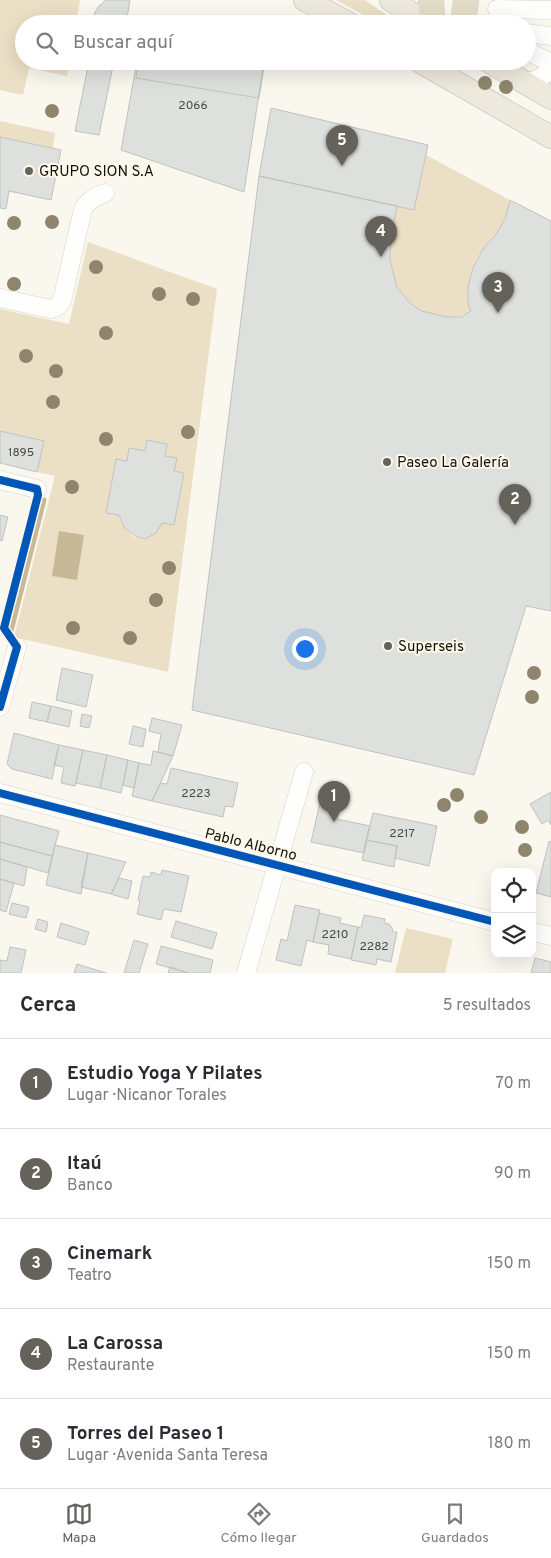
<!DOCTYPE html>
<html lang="es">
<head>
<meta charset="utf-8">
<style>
  :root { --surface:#fff; --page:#f2f2f3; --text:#2b2b33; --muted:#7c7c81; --line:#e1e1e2; --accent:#65625c }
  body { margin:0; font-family:Overpass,sans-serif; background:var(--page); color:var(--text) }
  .controls { position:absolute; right:15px; bottom:15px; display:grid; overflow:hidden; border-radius:10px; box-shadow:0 5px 20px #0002 }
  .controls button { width:45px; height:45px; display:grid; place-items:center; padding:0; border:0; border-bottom:1px solid var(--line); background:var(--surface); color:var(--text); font:25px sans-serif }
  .you { position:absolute; left:304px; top:648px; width:18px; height:18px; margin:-12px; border:4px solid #fff; border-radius:50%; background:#1a73e8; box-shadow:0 0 0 8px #1a73e833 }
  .badge { display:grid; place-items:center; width:32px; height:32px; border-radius:50%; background:var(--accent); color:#fff; font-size:16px; font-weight:700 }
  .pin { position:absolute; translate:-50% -41px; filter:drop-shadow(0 1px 2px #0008) }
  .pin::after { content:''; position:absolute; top:26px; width:18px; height:15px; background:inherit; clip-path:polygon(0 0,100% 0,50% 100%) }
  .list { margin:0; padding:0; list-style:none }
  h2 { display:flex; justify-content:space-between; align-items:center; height:65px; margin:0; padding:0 20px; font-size:21px }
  h2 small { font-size:16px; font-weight:400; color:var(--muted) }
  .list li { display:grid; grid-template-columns:32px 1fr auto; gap:15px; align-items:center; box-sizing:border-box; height:90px; padding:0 20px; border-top:1px solid var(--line) }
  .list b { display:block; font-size:19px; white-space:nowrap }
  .list p { margin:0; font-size:16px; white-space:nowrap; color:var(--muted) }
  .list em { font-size:16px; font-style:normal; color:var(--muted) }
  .icon { flex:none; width:28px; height:28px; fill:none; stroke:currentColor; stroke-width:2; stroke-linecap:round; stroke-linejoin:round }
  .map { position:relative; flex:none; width:551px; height:973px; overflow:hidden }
  .search { position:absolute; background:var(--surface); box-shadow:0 5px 20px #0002; left:15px; right:15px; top:15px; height:55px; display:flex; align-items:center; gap:12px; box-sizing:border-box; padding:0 18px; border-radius:28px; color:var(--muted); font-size:19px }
  .sheet { height:515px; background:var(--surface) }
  nav { display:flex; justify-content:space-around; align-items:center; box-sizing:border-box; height:70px; border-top:1px solid var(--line); background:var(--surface); font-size:14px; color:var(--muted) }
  nav a { display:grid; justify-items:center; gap:2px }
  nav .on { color:var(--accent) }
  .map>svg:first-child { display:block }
  .green { fill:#ebdfc5; fill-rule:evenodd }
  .water { fill:#c7b897 }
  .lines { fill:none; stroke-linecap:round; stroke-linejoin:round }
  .stream { stroke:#c7b897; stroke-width:5 }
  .building { fill:#dee0de; stroke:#c0c2c0 }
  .minor-casing { stroke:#d6d3cd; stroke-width:19 }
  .major-casing { stroke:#d3d1ce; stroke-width:24 }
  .highway-casing { stroke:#d3d1ce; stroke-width:26 }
  .minor { stroke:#fefefd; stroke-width:18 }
  .major { stroke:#ede9dc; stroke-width:22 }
  .highway { stroke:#e3dcc7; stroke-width:25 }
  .cycleway-casing { stroke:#fef8eb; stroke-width:11 }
  .cycleway { stroke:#0057b8; stroke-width:8 }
  .tree { fill:#8e856c }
  .poi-dot { fill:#65625c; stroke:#fef8eb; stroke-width:2 }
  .labels { text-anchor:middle; stroke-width:4; stroke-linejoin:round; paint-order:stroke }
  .number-label { font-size:12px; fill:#4a4944 }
  .poi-label { font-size:15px; fill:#15120d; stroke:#fef8eb; text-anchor:start }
  .street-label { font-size:15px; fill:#15120d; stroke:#fef8eb }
</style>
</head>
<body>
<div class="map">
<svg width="551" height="973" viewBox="0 0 551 973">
  <rect width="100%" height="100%" fill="#faf7ef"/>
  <path class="green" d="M0,0H80L76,24H24V61H70L67,76L29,68L23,95L0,90Z
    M336,0H365L400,24H380Z
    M0,121L55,133L53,148L0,137Z
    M426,155L510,200C508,207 507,214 505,219C500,230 491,239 484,248C471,265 463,291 471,311C456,320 448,317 431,313C418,310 411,305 403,295C383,269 392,236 397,206L414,210Z
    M88,242L217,289L168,672L14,637L55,476L37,472L44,441L0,431V309L69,324ZM147,440L167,444L165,456L176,458L174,471L184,473L174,525L162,523C153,537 139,546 126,530C123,526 121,520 119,515L106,513L116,459L127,461L129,449L145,451Z
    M406,928L453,939L445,973H395Z"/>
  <path class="water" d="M59,531L84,535L77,580L52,576Z"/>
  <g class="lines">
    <path class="stream" d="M10,635L44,500"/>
  </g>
  <path class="building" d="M106,0H130L126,24H91L95,12L99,6Z
    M89,61H114L99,135L75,131Z
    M137,61H264L244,192L121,150Z
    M138,61H265L259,98L136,78Z
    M271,108L428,145L414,210L259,176Z
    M0,137L61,150L51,200L9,191L6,209L0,208Z
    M259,176L397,206L391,237L390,260L397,287L411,304L422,311L447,317H461L471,311L468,304V286L473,268L483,249L496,234L505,219L510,200L551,221V611L526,606L474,775L192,710Z
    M0,431L44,441L37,472L0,463Z
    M147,440L167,444L165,456L177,458L174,471L184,473L174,525L162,523L156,533L145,539L137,537L125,529L119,515L106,513L116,459L127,461L129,448L145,451Z
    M0,515L8,517L2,541L0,540Z
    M62,668L93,675L86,707L56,700Z
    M32,702L51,706L47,722L29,718Z
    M51,706L72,711L69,727L47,722Z
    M82,714L92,716L89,728L80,726Z
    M152,718L182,725L173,756L158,752L161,734L149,731Z
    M133,726L146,729L143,747L129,744Z
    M14,733L59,745L52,779L12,769L7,764Z
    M59,745L83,750L75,786L61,783L64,767L54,765Z
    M83,750L107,755L100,788L76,783Z
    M153,751L173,756L152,801L132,796L139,763L151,765Z
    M107,755L128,760L121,793L100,788Z
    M128,760L139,763L134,788L123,785Z
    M171,768L238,783L233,807L225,806L223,817L152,801L161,783L167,784Z
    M324,785L343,789L337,819L370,826L364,853L311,842Z
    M551,792V825L548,820L542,824L530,804Z
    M373,813L437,826L429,866L395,858L397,846L366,840Z
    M0,815L59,831L52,856L0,842Z
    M366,840L397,846L394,867L362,860Z
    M549,841L551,842V897L536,893Z
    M0,842L52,856L48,873L0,859Z
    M55,845L88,853L81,894L46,885Z
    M88,853L126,862L111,894L81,887Z
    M0,859L27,867L24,886L0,879Z
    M162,870L189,876L181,912L164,909L161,920L137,914L140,901L138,900L143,876L150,877L151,872L161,875Z
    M119,878L132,881L128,899L111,894Z
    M0,879L14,883L6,912L0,910Z
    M12,903L29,907L26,918L9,914Z
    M295,905L320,910L313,942L307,940L301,966L276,960L281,939L287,941Z
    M319,913L341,918L340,923L358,927L351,959L328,954L329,945L313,942Z
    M364,915L385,919L384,923L389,924L392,928L393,932H397L391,962L377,959L376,965L351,960L358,927L361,928Z
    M38,919L48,922L46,932L35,929Z
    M176,921L217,933L212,949L171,937Z
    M61,923L89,932L85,945L57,937Z
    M134,940L148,944L139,973H124Z
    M161,946L213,960L210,973H189L156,964Z
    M10,947L26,950L21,973H0V960L7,961Z
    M535,958L551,962V973H531Z
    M77,964L106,973H74Z
    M170,967L189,973H168Z"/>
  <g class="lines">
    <defs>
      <path id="minor" d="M497,9L551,10
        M527,33L551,36
        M527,51L551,63
        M527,83L541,77L551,69
        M0,298L51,309L57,307L62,301L83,209C88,200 96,197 105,193
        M0,480L37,489
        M0,707L17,647
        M0,793L495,922
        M532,932L551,936
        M246,973L304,772"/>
      <path id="major" d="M305,0L350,24
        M391,0L428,24
        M419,61L551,137
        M488,61L551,98"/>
      <path id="highway" d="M431,0L432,16L435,24
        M463,24L466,0"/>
    </defs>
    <use href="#minor" class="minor-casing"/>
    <use href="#major" class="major-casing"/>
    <use href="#highway" class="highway-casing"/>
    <use href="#minor" class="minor"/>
    <use href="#major" class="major"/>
    <use href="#highway" class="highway"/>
    <defs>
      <path id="cycleway" d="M0,480L37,489L38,495L4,628L17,647L0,707
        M0,793L495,922"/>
    </defs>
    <use href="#cycleway" class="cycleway-casing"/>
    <use href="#cycleway" class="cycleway"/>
  </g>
  <g class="tree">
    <circle cx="485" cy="83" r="7"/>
    <circle cx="506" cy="87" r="7"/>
    <circle cx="52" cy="111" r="7"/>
    <circle cx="52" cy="222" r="7"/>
    <circle cx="14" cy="223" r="7"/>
    <circle cx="96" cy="267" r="7"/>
    <circle cx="14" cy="284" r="7"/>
    <circle cx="159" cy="294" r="7"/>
    <circle cx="193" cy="299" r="7"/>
    <circle cx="106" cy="333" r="7"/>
    <circle cx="26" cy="356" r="7"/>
    <circle cx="56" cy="371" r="7"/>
    <circle cx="53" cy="402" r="7"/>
    <circle cx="188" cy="432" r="7"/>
    <circle cx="106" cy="439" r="7"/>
    <circle cx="72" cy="487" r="7"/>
    <circle cx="169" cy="568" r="7"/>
    <circle cx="156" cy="600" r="7"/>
    <circle cx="73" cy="628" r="7"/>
    <circle cx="130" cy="638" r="7"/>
    <circle cx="534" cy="673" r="7"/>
    <circle cx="532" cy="697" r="7"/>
    <circle cx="457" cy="795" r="7"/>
    <circle cx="444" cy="805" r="7"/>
    <circle cx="481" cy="817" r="7"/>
    <circle cx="522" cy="827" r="7"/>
    <circle cx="525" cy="850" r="7"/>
  </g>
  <g class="poi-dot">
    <circle cx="29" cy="171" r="5"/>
    <circle cx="387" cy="462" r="5"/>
    <circle cx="388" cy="646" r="5"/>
  </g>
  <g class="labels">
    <g class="number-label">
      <text x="193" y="109">2066</text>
      <text x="21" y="456">1895</text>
      <text x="196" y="797">2223</text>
      <text x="402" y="837">2217</text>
      <text x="335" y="938">2210</text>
      <text x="374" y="950">2282</text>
    </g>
    <g class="poi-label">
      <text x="39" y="176">GRUPO SION S.A</text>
      <text x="397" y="467">Paseo La Galería</text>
      <text x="398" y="651">Superseis</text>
    </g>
    <g class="street-label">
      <text transform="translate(251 844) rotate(14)" y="5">Pablo Alborno</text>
    </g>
  </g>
</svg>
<div class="controls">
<button><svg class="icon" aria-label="locate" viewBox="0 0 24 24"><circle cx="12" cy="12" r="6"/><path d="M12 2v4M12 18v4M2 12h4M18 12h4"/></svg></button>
<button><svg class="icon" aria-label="layers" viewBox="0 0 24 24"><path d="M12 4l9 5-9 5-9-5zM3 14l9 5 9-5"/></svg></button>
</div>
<div class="you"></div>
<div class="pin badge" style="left:334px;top:822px">1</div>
<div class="pin badge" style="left:515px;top:525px">2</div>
<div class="pin badge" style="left:498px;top:313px">3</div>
<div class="pin badge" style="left:381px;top:257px">4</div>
<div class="pin badge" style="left:342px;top:166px">5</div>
<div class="search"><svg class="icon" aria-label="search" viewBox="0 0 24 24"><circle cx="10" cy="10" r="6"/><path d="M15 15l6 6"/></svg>Buscar aquí</div>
</div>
<section class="sheet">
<h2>Cerca<small>5 resultados</small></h2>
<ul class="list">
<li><span class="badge">1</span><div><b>Estudio Yoga Y Pilates</b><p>Lugar · Nicanor Torales</p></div><em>70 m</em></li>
<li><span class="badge">2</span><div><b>Itaú</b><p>Banco</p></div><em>90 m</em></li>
<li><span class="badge">3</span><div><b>Cinemark</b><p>Teatro</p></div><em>150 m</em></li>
<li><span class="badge">4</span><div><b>La Carossa</b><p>Restaurante</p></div><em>150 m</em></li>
<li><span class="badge">5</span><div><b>Torres del Paseo 1</b><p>Lugar · Avenida Santa Teresa</p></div><em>180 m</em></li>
</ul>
</section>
<nav>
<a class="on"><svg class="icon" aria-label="map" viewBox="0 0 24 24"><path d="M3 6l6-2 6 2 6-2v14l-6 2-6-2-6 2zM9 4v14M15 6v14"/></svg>Mapa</a>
<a><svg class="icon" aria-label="directions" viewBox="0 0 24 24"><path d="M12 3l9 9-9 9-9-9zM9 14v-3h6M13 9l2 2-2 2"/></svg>Cómo llegar</a>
<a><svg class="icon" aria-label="saved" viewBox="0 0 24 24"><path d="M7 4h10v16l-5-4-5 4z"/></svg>Guardados</a>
</nav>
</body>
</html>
